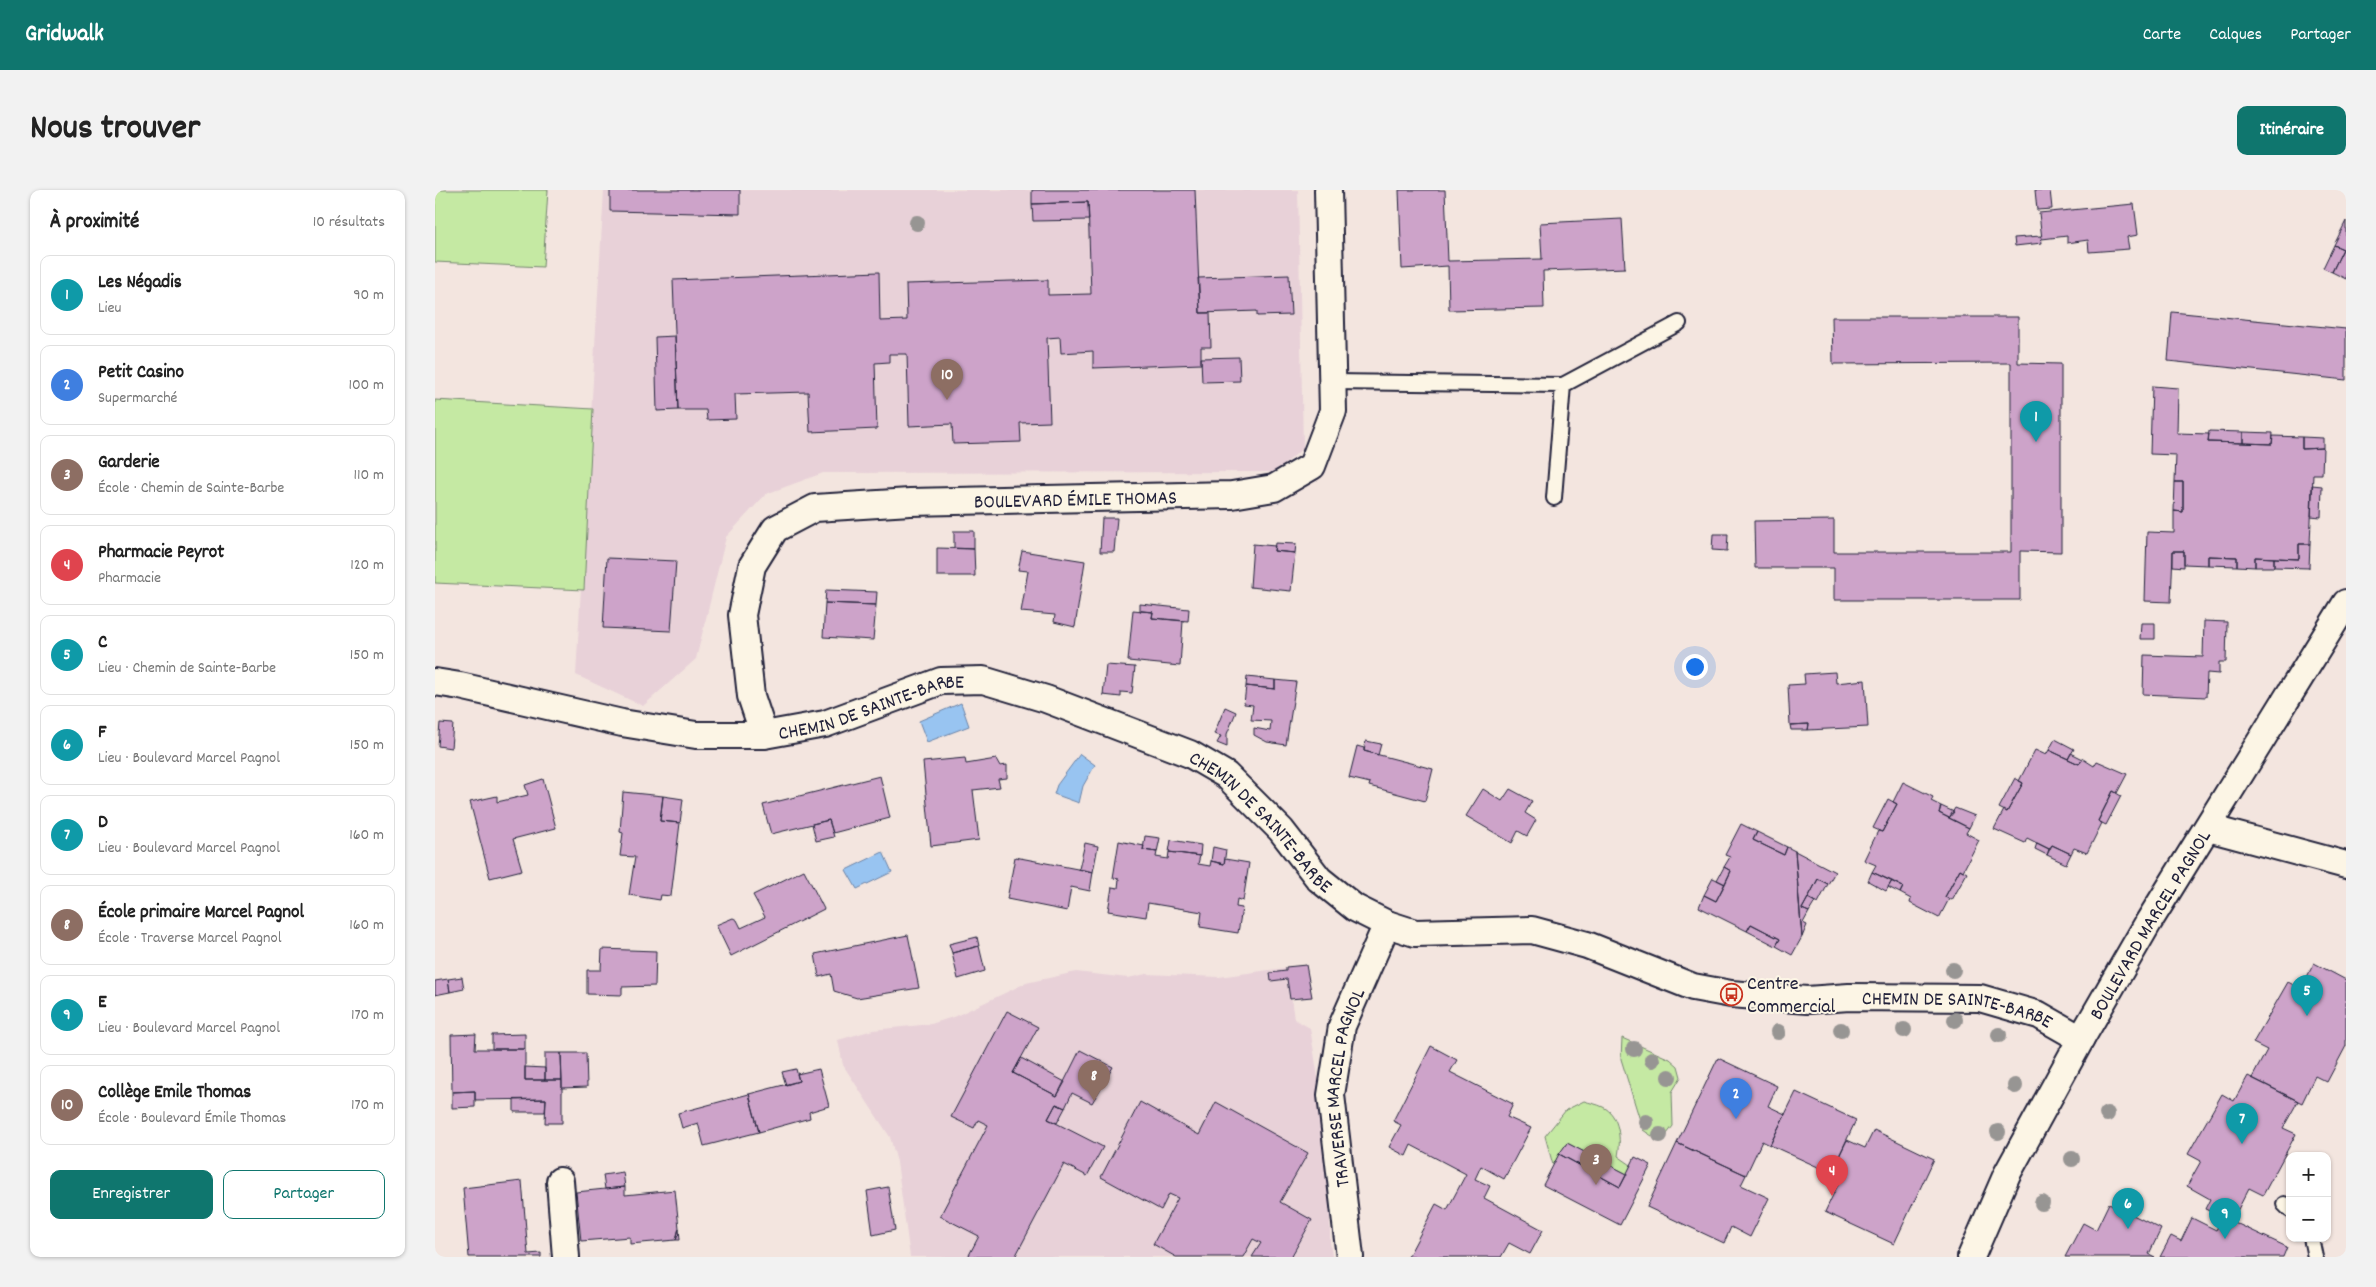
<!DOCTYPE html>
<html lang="fr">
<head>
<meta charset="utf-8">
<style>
  :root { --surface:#fff; --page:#f2f2f2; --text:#222; --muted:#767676; --line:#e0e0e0; --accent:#0f766e }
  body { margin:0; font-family:Dekko,sans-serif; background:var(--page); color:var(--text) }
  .controls { position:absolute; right:15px; bottom:15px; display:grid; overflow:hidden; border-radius:10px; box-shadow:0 1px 4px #0004 }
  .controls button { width:45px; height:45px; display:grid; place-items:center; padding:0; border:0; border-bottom:1px solid var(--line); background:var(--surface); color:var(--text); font:25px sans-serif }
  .you { position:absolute; left:1259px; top:476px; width:18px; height:18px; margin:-12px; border:4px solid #fff; border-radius:50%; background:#1a73e8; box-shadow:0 0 0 8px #1a73e833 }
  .badge { display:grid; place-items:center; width:32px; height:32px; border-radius:50%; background:var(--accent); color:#fff; font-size:16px; font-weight:700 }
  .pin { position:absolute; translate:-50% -41px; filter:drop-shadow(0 1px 2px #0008) }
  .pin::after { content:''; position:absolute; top:26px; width:18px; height:15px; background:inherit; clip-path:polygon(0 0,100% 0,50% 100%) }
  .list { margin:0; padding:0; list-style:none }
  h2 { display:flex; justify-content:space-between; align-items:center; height:65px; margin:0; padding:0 20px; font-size:21px }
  h2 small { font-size:16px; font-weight:400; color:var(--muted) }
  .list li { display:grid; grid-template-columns:32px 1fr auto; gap:15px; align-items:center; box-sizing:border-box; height:80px; margin:0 10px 10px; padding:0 10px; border:1px solid var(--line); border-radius:10px }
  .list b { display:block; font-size:19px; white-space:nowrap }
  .list p { margin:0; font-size:16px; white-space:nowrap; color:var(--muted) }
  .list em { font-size:16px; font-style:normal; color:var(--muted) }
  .actions { display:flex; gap:10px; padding:15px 20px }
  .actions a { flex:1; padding:11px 0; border:1px solid var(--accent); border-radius:10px; text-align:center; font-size:18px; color:var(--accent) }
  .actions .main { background:var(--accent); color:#fff }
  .map { position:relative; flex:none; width:1911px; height:1067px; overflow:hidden; border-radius:10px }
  header { display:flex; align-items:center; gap:30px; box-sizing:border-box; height:70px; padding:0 25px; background:var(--accent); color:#fff }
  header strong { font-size:24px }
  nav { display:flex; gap:28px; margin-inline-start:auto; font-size:18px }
  .intro { display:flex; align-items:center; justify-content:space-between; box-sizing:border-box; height:120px; padding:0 30px }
  h1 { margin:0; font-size:35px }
  .button { padding:12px 22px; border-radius:10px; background:var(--accent); color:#fff; font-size:18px; font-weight:700 }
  main { display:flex; gap:30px; padding:0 30px }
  aside { flex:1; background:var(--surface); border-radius:10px; box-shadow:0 1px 4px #0004 }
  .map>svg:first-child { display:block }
  .built { fill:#e8d1d8 }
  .green { fill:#c5e9a3; stroke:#74866f }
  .water { fill:#98c4f1; stroke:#6983a8 }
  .building { fill:#cda3c9; stroke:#22223b }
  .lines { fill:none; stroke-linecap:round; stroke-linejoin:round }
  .service-casing { stroke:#22223b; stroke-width:18 }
  .minor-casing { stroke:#22223b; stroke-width:30 }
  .service { stroke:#fcf5e5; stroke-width:14 }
  .minor { stroke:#fcf5e5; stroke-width:26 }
  .tree { fill:#979593 }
  .labels { text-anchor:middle; stroke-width:4; stroke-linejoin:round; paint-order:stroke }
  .street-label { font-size:20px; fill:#22223b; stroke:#fcf5e5 }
  .poi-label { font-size:20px; fill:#22223b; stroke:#fcf5e5; text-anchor:start }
</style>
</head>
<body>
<header>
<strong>Gridwalk</strong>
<nav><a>Carte</a><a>Calques</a><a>Partager</a></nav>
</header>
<div class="intro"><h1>Nous trouver</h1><a class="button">Itinéraire</a></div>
<main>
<aside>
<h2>À proximité<small>10 résultats</small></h2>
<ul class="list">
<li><span class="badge" style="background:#0f9aa8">1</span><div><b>Les Négadis</b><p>Lieu</p></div><em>90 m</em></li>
<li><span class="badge" style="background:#3f7fe0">2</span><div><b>Petit Casino</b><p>Supermarché</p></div><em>100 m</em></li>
<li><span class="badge" style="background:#8d6e63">3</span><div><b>Garderie</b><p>École · Chemin de Sainte-Barbe</p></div><em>110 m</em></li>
<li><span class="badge" style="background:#e0444e">4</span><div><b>Pharmacie Peyrot</b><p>Pharmacie</p></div><em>120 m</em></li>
<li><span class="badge" style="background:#0f9aa8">5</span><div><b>C</b><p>Lieu · Chemin de Sainte-Barbe</p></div><em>150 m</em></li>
<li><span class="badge" style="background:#0f9aa8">6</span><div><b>F</b><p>Lieu · Boulevard Marcel Pagnol</p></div><em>150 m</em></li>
<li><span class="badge" style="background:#0f9aa8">7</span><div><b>D</b><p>Lieu · Boulevard Marcel Pagnol</p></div><em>160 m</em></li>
<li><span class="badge" style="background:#8d6e63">8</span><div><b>École primaire Marcel Pagnol</b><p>École · Traverse Marcel Pagnol</p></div><em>160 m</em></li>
<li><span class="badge" style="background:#0f9aa8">9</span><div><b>E</b><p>Lieu · Boulevard Marcel Pagnol</p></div><em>170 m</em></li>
<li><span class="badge" style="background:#8d6e63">10</span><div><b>Collège Emile Thomas</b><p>École · Boulevard Émile Thomas</p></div><em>170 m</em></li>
</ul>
<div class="actions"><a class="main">Enregistrer</a><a>Partager</a></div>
</aside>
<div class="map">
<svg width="1911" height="1067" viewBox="0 0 1911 1067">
  <rect width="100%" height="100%" fill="#f3e5df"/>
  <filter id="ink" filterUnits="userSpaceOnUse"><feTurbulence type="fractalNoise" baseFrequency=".02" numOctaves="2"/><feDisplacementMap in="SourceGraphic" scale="10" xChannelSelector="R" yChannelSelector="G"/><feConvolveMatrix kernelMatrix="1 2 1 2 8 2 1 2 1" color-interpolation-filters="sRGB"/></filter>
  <g filter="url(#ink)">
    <path class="built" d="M169,0H863L868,258L841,282L388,283L331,304L291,347L261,469L208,516L141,485Z
      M871,775L856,808L859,829L875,838L895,962V1052L897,1067H475L462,972L455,947L408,875L403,850L438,840L496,834L521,826L591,793L641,782L693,788L711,784L784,787Z"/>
    <path class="green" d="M0,0H113L108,77L0,72Z
      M0,210L158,219L149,400L0,393Z
      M1187,848L1235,869L1243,876L1246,887L1237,902L1238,936L1226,952L1208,940L1186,869Z
      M1149,911C1155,913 1162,914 1168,917C1185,925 1186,951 1183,966L1196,975L1192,984L1132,953L1118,975L1110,946L1131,920Z"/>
    <path class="water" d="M526,513L534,536L492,552L484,531Z
      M645,564L660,575L648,596L644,613L619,604L622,595Z
      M448,662L457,682L422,699L411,680Z"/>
    <path class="building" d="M175,0H305V24L175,21Z
      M597,0H760L765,123H775L776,157H766V174L658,178V161L626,163L625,147L612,148L615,232L585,233L586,252L518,254L517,234L474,236L472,164H454V172L440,173L442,239L375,242L373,202L300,204L301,229L272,230L271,220H243L238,90L444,82L445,131L472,130L471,94L613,90V105L656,104L653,12L597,14Z
      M964,0H1010L1013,71L1107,69L1105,33L1187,29L1190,78L1108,81L1109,118L1014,120L1013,76L967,79Z
      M1600,0H1615L1617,19L1602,20Z
      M653,12L654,30L598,31L597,14Z
      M1699,14L1703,45L1692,47L1694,59L1654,62L1653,50L1632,53V46L1607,49L1604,23Z
      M1911,31V89L1897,82L1908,59L1899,55Z
      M1606,46L1607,53L1580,56L1579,48Z
      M1899,55L1908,59L1897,82L1888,78Z
      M854,85L856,125L822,126V121L765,123L763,88Z
      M1737,122L1911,139V190L1733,171Z
      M1397,127H1583V173L1626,174V362L1585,361V410H1399V378H1320L1319,331L1399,330V362H1576V173L1398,174Z
      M240,146L243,220L222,221L220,147Z
      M804,167L805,191L767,192L766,168Z
      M1717,196L1743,198L1742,243L1774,244L1773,252L1808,253L1837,254L1838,246L1867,247V259L1888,258L1887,284H1878L1875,354H1864V369L1820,367V377L1802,376V367L1773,366V375L1749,374V361H1738L1736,412L1710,411L1712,342L1739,343V321L1748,322V292H1740L1741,265L1715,264Z
      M1774,241L1808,242V253L1773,252Z
      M1808,242L1838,243L1837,254L1808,253Z
      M1867,247L1888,248V258L1867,259Z
      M1740,292H1748V322L1739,321Z
      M1877,295L1887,296L1886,327L1876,326Z
      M667,328H682L679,362H665Z
      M519,341H539V359L519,358Z
      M1278,344H1293L1292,361L1277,360Z
      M840,353L861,354L860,363L839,361Z
      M818,354L840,356L839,361L860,363L856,401L815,397Z
      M1864,354H1875L1874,378L1839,377V368L1864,369Z
      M502,358L539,359L540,386H502Z
      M587,361L650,371L640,437L619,432L620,425L586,422L593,381L583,380Z
      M1738,361H1749V377L1738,376Z
      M1773,366L1802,367V376L1773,375Z
      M1820,367L1839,368V377H1820Z
      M172,368L241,371L236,441L168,438Z
      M391,400L442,402L441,415L390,413Z
      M390,413L441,415L438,450L388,447Z
      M705,414L754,419L753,431L717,428L718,422L705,421Z
      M698,420L718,422L717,428L748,431L745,476L693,471Z
      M1769,431L1792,432L1791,472H1784V484L1772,483L1771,507L1708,504L1709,465L1768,467Z
      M1706,433H1720V449H1705Z
      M671,475L700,477L697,503L686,502V507L668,505Z
      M1400,482L1401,493L1430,490L1433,537L1373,540L1374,534L1355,535L1353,495L1370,494L1369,484Z
      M812,487L840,490V499L811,496Z
      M840,490L861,492L851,555L832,552L819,545V538L835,541L836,531L816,530L818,515L809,514L811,496L840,499Z
      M790,517L801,522L792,544V557L782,553L786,546L779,544Z
      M5,533L18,534L16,558L3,556Z
      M1374,534L1373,540H1356L1355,535Z
      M1620,549L1639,559L1633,569L1614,560Z
      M931,551L946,554L943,565L929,561Z
      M922,556L929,558V561L998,579L990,611L934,596L935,593L914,588Z
      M1600,560L1611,565L1614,560L1644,574L1648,569L1659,576L1662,571L1692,584L1682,603L1678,601L1663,631L1667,633L1652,663L1639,658L1636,664L1617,655L1614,659L1592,648L1590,653L1559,639L1569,620L1572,622L1588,593L1584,591Z
      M1636,563L1648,569L1644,574L1633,569Z
      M530,568L531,574L561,569L565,576L572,575V588L563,589L565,597L538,600L544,650L496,656L488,572Z
      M445,586L455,628L398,643L394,630L336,644L328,615Z
      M1580,588L1588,593L1572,622L1564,618Z
      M108,589L121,638L78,649L87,680L55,688L35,612L62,606V612L93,605L90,595Z
      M1468,592L1498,607L1496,611L1506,616L1504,623L1534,638L1531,643L1544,650L1528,681L1525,679L1510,707L1514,709L1504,728L1475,713L1476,709L1465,703L1468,697L1437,682L1441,675L1429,670L1443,641L1447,642L1462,614L1458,612Z
      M1048,599L1067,611L1075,599L1097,611L1090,623L1101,630L1092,646L1083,641L1077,653L1031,626Z
      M1678,601L1686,606L1671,635L1663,631Z
      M188,602L228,606L225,631L245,633L236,706L226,705L225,710L194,705L200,667L185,666L188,643L185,642Z
      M228,606L248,609L245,633L225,631Z
      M1453,609L1462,614L1447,642L1438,638Z
      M1506,616L1519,622L1514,628L1504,623Z
      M1520,618L1540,626L1534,638L1514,628Z
      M394,630L399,647L381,651L377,634Z
      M1306,634L1322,642L1318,650L1349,665L1352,657L1360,661L1367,747L1357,765L1341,756L1345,749L1316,734L1312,741L1264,717L1269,705L1281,711L1296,681L1289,677L1295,667L1290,665Z
      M1322,642L1352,657L1349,665L1318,650Z
      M710,646L725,648L722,662L708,660Z
      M736,650L766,655L765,666L734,662Z
      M684,651L709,656L708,660L722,662L721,667L733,669L734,662L765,666L763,674L775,676L776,671L789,674L790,669L814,673L808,711L802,709L801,717L807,718L803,743L765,737L767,722L713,713L711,727L673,721L677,697L683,698L684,689L678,688Z
      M650,653L663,656L658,682L644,679Z
      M1602,653L1614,659L1612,665L1600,659Z
      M1617,655L1636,664L1631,674L1612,665Z
      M778,657L791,660L789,674L776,671Z
      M1360,661L1400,682L1393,694L1383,689L1373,708L1367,719L1374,722L1368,733L1372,735L1367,747Z
      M580,667L658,682L655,701L636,697L632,721L572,709Z
      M1289,677L1296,681L1290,694L1282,690Z
      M1525,679L1532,683L1517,710L1510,707Z
      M369,680L389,719L296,766L281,735L298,728L302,730L306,738L330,727L318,705Z
      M1437,682L1457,691L1451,701L1433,691Z
      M1278,688L1290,694L1281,711L1269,705Z
      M1383,689L1393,694L1383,713L1373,708Z
      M1457,691L1468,697L1465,703L1453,697Z
      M1373,708L1380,712L1374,722L1367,719Z
      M1316,734L1345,749L1341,756L1312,741Z
      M473,745L484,798L422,808L399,801L396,784L384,787L380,764Z
      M542,747L544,756L517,763L514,754Z
      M544,756L550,781L523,789L517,763Z
      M167,759L221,761L220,796L187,797V805L152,804V780H166Z
      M1879,773L1911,790V856L1892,892L1880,886L1867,913L1817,888L1832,860L1818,853L1853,792L1866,799Z
      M871,775L877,807L855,809L852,789L836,791L835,783L851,781V777Z
      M27,787L29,799L15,802L13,789Z
      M13,789L15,802L0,805V791Z
      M572,821L603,837L578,883L622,906L645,860L678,877L657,913L637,903L630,918L621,914L613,929L668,957L652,986L629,974L580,1067H533L544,1046L505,1026L553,935L543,930L539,938L516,927Z
      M41,844L40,859H90V890H127V933H110L111,909L40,910V901L17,902L16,845Z
      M90,844V859H57V845Z
      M996,856L1022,870L1015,882L1078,914L1072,927L1096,938L1069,989L1046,976L1040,989L1055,996L1049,1008L1108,1040L1095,1064L1074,1053L1066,1067H973L1001,1014L1012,1020L1031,984L976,955L971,966L954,957L966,935L958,931Z
      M110,863H126L127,890H110Z
      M126,863H151L152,897L127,898Z
      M586,868L630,892L622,906L578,883Z
      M1283,868L1342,896L1333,916L1350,924L1335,955L1327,951L1311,985L1242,953Z
      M90,877L110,878V890H90Z
      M361,879L364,891L351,895L347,882Z
      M384,879L394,916L374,922L375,928L324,942L314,904L364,891L362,884Z
      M1813,886L1863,911L1848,938L1861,944L1828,1005L1814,998L1797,1031L1770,1019L1775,1009L1752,996L1766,971L1753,964L1787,904L1799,911Z
      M40,901V917L17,918V902Z
      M1361,902L1421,930L1396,983L1335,955Z
      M314,904L324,942L269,956L263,933L247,938L243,923Z
      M111,909L110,922H79V910Z
      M705,912L764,945L781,912L873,963L845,1012L877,1030L856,1067H817L826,1053L818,1049L808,1067H741L718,1054L743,1008L734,1004L726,1020L666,987Z
      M621,914L630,918L622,933L613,929Z
      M1439,940L1499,969L1459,1054L1390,1022L1406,988L1396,983L1412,950L1430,958Z
      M1132,953L1192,984L1185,997L1124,964Z
      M1242,953L1311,985L1306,995L1334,1008L1315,1047L1296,1037L1289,1053L1212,1017Z
      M1124,964L1185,997L1200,967L1216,975L1185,1035L1108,995Z
      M188,982L190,997L170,999L168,985Z
      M87,991L93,1064L106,1063V1067H34L28,998Z
      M190,997V1005L240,1000L244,1038L241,1050L195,1054V1047L146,1051L141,1002Z
      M453,997L460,1040L438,1045L432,1001Z
      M1674,1013L1726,1039L1714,1064L1720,1067H1630L1648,1033L1661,1040Z
      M1788,1027L1852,1057L1848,1067H1725L1736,1046L1746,1051L1757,1028L1781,1040Z
      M244,1038L245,1050H241Z"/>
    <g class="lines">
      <defs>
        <path id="service" d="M897,192L1128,195
          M1119,308L1128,195L1244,133
          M1849,1014L1855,1020
          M1876,1048L1880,1067"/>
        <g id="minor">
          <path id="s1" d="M0,492L25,496L187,533L261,545H329L390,534L506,491L548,490L611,509L755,564L791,585L846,640L884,689L920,718L952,734L980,743L1097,740L1152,755L1258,797L1296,804L1372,810L1414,807L1545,808L1604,825L1646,849"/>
          <path id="s2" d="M329,545L316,506L307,425L317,376L340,339L380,318L475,312L797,305L839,298L877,276L898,221L893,0"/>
          <path d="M1773,638L1911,675"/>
          <path d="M125,991L131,1067"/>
          <path id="s3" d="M915,1067L896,905L907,836L952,734"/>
          <path id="s4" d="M1536,1067L1572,984L1646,849L1713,733L1911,413"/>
        </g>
      </defs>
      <use href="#service" class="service-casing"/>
      <use href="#minor" class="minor-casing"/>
      <use href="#service" class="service"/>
      <use href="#minor" class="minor"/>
    </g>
    <g class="tree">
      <circle cx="482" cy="33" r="8"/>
      <circle cx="1518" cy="780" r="8"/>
      <circle cx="1520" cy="830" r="8"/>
      <circle cx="1406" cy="840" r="8"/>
      <circle cx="1469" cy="840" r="8"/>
      <circle cx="1343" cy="842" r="8"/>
      <circle cx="1564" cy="845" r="8"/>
      <circle cx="1199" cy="859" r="8"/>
      <circle cx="1217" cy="870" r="8"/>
      <circle cx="1234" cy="887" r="8"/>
      <circle cx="1580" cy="896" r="8"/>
      <circle cx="1672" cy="924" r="8"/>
      <circle cx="1211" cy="932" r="8"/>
      <circle cx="1563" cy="942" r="8"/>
      <circle cx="1225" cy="945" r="8"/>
      <circle cx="1637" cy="969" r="8"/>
      <circle cx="1607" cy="1013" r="8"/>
    </g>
  </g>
  <defs>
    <symbol id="bus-ring" viewBox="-11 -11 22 22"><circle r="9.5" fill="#fcf5e5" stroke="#c8321e" stroke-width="1.5"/><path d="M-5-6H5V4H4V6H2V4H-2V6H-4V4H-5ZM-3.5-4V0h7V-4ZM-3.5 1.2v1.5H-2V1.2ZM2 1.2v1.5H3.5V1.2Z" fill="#c8321e"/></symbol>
  </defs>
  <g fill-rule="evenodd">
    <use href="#bus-ring" x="1284" y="792" width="25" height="25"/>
  </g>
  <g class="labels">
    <g class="street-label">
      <text dy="7" stroke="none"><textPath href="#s2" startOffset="522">BOULEVARD ÉMILE THOMAS</textPath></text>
      <text dy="7" stroke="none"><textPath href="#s1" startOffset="446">CHEMIN DE SAINTE-BARBE</textPath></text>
      <text dy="7" stroke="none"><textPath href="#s1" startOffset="881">CHEMIN DE SAINTE-BARBE</textPath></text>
      <text dy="7" stroke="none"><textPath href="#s4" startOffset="378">BOULEVARD MARCEL PAGNOL</textPath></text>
      <text dy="7" stroke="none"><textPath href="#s1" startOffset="1630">CHEMIN DE SAINTE-BARBE</textPath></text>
      <text dy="7" stroke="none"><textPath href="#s3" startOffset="172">TRAVERSE MARCEL PAGNOL</textPath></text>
    </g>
    <g class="poi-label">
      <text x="1312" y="799">Centre<tspan x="1312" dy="23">Commercial</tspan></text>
    </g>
  </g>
</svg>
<div class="controls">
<button>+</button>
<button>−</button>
</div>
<div class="you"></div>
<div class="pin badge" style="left:1601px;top:252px;background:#0f9aa8">1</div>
<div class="pin badge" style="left:1301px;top:929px;background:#3f7fe0">2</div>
<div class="pin badge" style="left:1161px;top:995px;background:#8d6e63">3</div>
<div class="pin badge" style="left:1397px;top:1006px;background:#e0444e">4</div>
<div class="pin badge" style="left:1872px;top:826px;background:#0f9aa8">5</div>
<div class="pin badge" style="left:1693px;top:1039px;background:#0f9aa8">6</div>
<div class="pin badge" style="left:1807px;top:954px;background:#0f9aa8">7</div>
<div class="pin badge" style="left:659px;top:911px;background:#8d6e63">8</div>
<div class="pin badge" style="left:1790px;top:1049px;background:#0f9aa8">9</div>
<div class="pin badge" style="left:512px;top:210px;background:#8d6e63">10</div>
</div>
</main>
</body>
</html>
